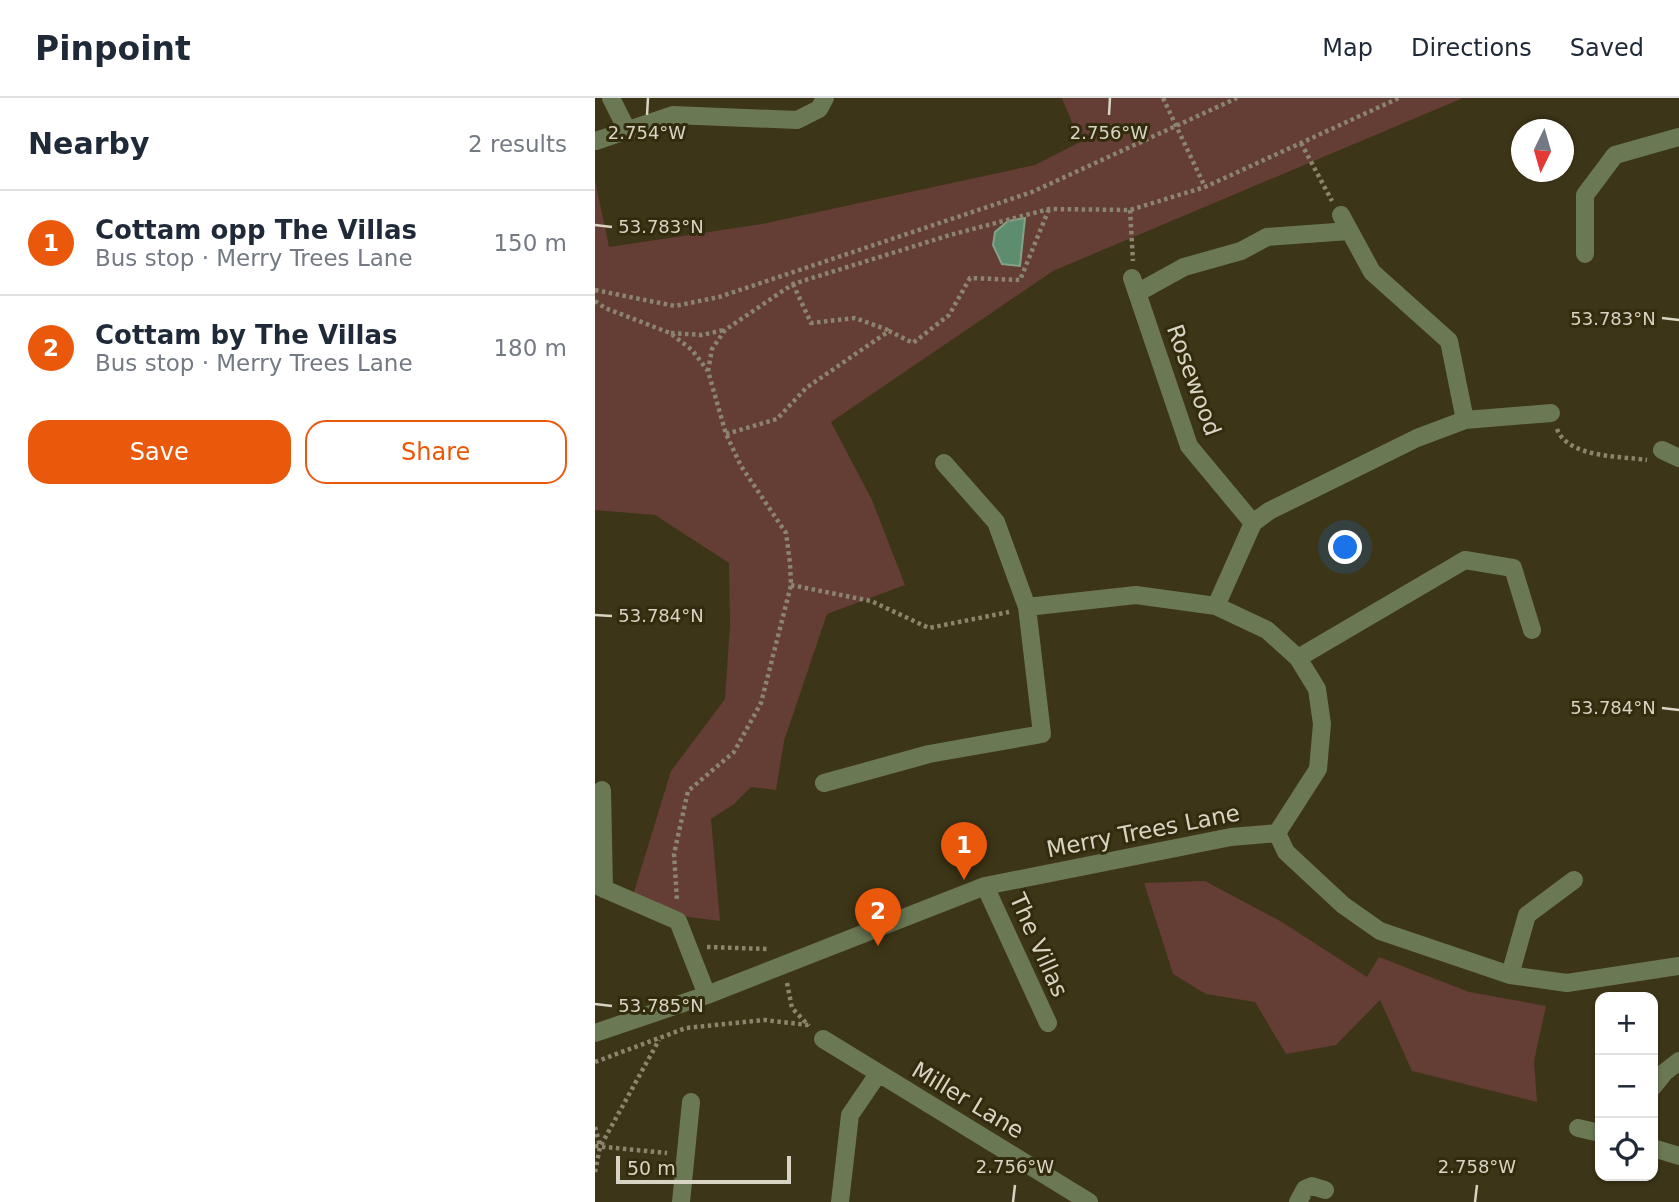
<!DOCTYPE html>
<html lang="en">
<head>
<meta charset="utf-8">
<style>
  :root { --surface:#fff; --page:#f6f6f7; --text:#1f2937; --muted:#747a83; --line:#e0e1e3; --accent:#ea580c }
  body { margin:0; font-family:"DejaVu Sans",sans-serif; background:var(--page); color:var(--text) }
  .controls { position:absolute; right:21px; bottom:21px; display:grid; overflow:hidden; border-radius:14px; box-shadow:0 2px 5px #0004 }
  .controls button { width:63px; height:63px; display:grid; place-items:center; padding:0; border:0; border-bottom:2px solid var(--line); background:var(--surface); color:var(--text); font:35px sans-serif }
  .compass { position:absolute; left:916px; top:21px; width:63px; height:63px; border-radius:50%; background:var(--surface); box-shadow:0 2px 5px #0004; rotate:185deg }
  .scale { position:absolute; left:21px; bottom:18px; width:175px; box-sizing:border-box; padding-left:7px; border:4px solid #d8d4c3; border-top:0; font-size:19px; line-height:24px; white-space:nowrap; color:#d8d4c3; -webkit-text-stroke:5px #322b0d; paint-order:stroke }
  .you { position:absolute; left:751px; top:450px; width:24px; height:24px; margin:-18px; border:5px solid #fff; border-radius:50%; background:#1a73e8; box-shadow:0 0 0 10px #1a73e833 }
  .badge { display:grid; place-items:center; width:46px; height:46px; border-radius:50%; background:var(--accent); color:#fff; font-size:23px; font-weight:700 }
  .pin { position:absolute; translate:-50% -58px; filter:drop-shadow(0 2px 4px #0008) }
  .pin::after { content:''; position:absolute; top:37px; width:24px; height:21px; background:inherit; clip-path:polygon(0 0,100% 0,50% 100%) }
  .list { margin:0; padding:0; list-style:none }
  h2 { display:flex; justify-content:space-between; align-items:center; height:91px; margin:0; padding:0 28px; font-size:30px }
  h2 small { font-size:23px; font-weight:400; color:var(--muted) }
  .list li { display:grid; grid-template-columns:46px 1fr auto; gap:21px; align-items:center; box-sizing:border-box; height:105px; padding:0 28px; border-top:2px solid var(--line) }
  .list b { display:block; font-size:26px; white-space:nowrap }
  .list p { margin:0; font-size:23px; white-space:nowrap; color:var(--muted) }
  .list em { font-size:23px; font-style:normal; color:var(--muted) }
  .actions { display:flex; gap:14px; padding:21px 28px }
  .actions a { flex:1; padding:16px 0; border:2px solid var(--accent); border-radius:21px; text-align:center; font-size:24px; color:var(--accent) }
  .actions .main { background:var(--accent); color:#fff }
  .icon { flex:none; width:38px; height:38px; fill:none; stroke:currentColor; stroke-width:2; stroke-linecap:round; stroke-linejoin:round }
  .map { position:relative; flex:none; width:1084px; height:1104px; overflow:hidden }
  header { display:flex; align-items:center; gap:42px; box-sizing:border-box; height:98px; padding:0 35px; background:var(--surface); border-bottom:2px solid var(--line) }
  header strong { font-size:33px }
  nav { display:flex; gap:38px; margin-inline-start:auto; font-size:24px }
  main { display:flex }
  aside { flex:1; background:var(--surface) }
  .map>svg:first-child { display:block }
  .green { fill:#643d34 }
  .water { fill:#5e8c6f; stroke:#83a288; stroke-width:2 }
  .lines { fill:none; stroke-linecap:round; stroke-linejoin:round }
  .path { stroke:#8b856d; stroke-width:4.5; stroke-dasharray:3.5 3.5; stroke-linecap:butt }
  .minor { stroke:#6a7853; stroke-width:18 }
  .ticks { fill:none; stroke:#d8d4c3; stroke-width:2.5 }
  .labels { text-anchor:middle; stroke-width:6; stroke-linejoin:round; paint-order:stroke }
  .street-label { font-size:23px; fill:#d8d4c3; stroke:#322b0d }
  .ticks-label { font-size:18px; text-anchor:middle; fill:#d8d4c3; stroke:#322b0d; stroke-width:6; stroke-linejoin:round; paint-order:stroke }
</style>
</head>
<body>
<header>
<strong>Pinpoint</strong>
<nav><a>Map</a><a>Directions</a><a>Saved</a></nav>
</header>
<main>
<aside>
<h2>Nearby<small>2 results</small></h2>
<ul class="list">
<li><span class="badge">1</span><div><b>Cottam opp The Villas</b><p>Bus stop · Merry Trees Lane</p></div><em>150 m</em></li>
<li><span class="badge">2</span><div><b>Cottam by The Villas</b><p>Bus stop · Merry Trees Lane</p></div><em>180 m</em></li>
</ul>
<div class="actions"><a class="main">Save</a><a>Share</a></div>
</aside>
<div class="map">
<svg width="1084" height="1104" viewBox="0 0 1084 1104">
  <rect width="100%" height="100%" fill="#3d3517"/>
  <path class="green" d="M467,0H868L458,173L236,324L277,402L310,487L232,516L189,643L181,692L156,689L139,706L116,721L125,823L86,818L38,797L76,673L130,601L135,527L134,465L60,417L0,412V82L14,149L167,126L440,67L485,44Z
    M610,783L687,824L772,879L784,859L874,894L951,908L939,963L942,1004L817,973L785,902L741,947L691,956L660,904L611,896L578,876L549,785Z"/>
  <path class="water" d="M430,120L425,168L407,166L398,147L400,134L413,123Z"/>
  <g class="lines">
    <path class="path" d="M568,0L610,89
      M706,45L737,103
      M535,112L538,163
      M198,186L216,225L260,220L293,232
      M0,192L80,208L124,199L437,94L642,0
      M0,203L10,210L75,235L97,252L113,273L131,336L146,368L191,435L195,465L196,487L166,605L139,654L93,693L79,756L82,802
      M76,235L107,237L129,232
      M113,273L117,251L130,232L198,186L355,137L454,111L535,112L610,89L804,0
      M962,331C973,360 1025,358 1052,362
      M131,336L182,321L211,290L294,233L318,245L354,217L375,180L425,182L454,111
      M196,487L276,503L334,530L414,514
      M112,849L173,851
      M192,885L197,910L214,928
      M0,964L91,930L169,922L213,927
      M0,1029L5,1048
      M0,1048L72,1055
      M0,1074L5,1049L64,942"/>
    <path class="minor" d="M16,0L32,32
      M1,43L78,17L202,22L224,11L230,0
      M746,117L777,174L854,243L870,322
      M990,156V97L1020,57L1084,39
      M537,180L594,348L658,425
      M542,195L589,169L646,153L672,139L754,133
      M1067,352L1084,360
      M349,365L401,424L432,509L541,497L621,508L672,532L703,560L722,591L727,626L723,671L682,735
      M621,508L658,425L674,413L822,340L870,322L956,315
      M703,560L870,462L918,470L937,532
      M229,685L334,656L447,636L432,509
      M7,692L9,791
      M0,787L83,823L112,897
      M390,788L453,925
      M915,877L932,817L979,782
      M0,935L112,897L390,788L636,739L682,735L691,754L748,807L785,833L915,877L972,885L1084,868
      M228,941L494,1104
      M1058,989L1070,974L1084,963
      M983,1030L1005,1035
      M1058,1050L1084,1058
      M86,1104L96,1004
      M245,1104L255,1017L283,976
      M703,1104L710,1091L717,1088L730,1092"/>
  </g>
  <path class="ticks" d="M52,17L53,0M514,17L515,0M0,127L17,129M1067,220L1084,222M0,517L17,518M1067,610L1084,612M0,906L17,908M418,1104L420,1087M880,1104L882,1087"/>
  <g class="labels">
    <g class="street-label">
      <text transform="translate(599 282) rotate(70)" y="8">Rosewood</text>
      <text transform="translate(548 733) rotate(-11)" y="8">Merry Trees Lane</text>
      <text transform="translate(444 847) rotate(66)" y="8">The Villas</text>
      <text transform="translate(373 1002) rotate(31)" y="8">Miller Lane</text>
    </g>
  </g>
  <g class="ticks-label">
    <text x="52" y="41">2.754°W</text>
    <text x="514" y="41">2.756°W</text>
    <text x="66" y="135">53.783°N</text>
    <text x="1018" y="227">53.783°N</text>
    <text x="66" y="524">53.784°N</text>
    <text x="1018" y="616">53.784°N</text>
    <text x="66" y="914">53.785°N</text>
    <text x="420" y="1075">2.756°W</text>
    <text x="882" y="1075">2.758°W</text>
  </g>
</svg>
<div class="controls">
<button>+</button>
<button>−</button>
<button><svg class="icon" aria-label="locate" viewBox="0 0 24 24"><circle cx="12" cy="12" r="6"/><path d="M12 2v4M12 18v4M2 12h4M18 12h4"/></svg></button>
</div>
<svg class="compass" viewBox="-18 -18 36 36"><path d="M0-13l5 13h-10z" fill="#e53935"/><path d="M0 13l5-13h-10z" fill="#747a83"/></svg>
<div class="scale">50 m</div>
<div class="you"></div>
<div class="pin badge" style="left:369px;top:782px">1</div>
<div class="pin badge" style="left:283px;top:848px">2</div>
</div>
</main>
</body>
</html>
